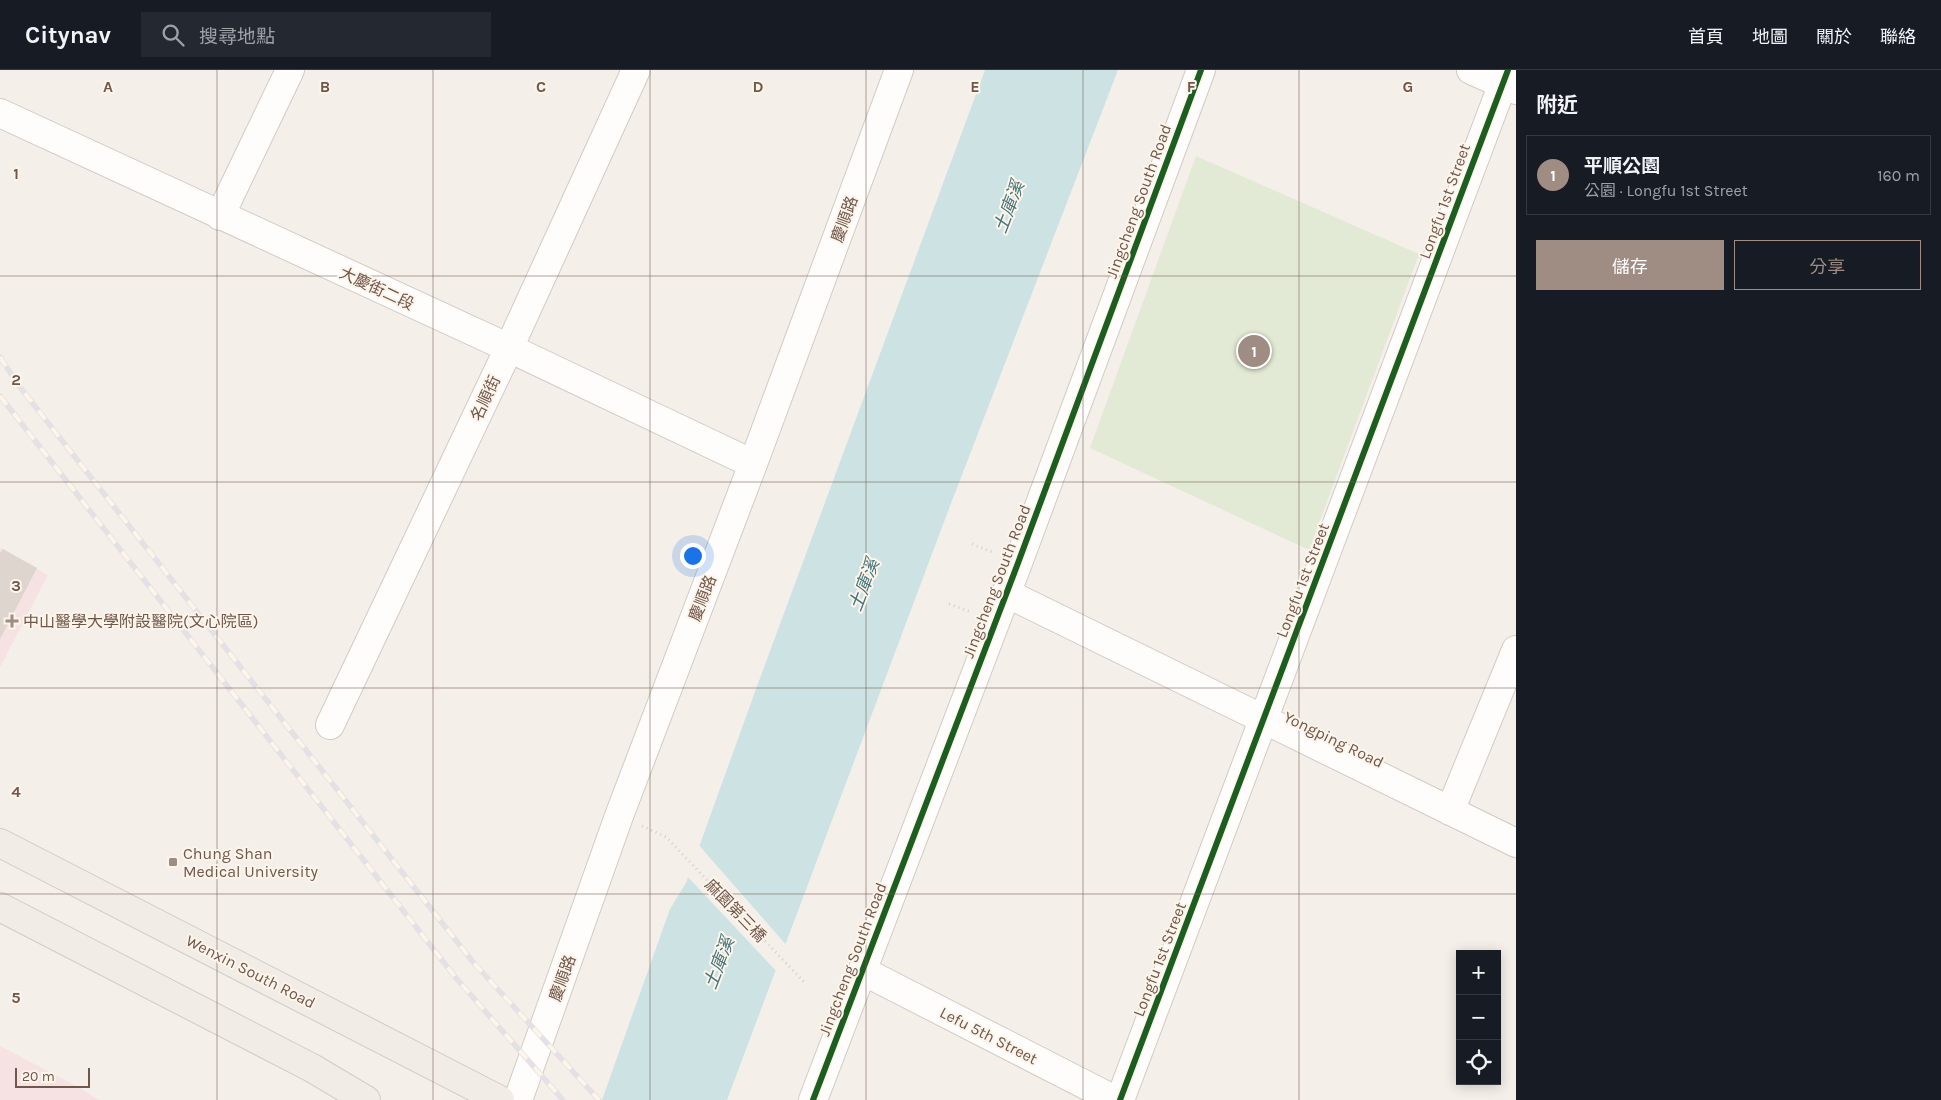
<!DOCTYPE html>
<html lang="zh-TW">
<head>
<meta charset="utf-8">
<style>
  :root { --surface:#171b24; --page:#242831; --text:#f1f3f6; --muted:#9ea1a6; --line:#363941; --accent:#9f8c83 }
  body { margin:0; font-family:Karla,"Noto Sans TC",sans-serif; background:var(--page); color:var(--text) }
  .controls { position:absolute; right:15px; bottom:15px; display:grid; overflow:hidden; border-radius:0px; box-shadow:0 2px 12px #0003 }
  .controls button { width:45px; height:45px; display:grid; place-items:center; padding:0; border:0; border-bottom:1px solid var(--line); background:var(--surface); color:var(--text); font:25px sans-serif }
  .scale { position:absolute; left:15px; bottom:12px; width:75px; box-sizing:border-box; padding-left:5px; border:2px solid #70574c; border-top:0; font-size:14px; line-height:18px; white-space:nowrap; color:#70574c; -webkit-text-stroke:4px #fdf4ea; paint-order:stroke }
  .you { position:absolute; left:692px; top:485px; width:18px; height:18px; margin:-12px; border:4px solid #fff; border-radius:50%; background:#1a73e8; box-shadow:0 0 0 8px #1a73e833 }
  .badge { display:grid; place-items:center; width:32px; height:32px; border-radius:50%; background:var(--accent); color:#fff; font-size:16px; font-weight:700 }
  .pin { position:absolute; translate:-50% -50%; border:2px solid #fff; box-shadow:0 1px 5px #0006 }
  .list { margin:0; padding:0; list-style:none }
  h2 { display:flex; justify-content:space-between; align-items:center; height:65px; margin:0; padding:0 20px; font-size:21px }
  h2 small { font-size:16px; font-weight:400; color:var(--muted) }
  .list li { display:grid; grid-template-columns:32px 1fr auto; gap:15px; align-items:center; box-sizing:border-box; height:80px; margin:0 10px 10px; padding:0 10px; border:1px solid var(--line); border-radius:0px }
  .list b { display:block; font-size:19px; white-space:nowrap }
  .list p { margin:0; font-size:16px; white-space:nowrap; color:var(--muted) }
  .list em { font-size:16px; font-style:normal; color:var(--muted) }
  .actions { display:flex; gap:10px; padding:15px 20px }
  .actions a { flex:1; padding:11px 0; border:1px solid var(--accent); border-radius:0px; text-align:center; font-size:18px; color:var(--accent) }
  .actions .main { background:var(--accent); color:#fff }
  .icon { flex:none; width:28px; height:28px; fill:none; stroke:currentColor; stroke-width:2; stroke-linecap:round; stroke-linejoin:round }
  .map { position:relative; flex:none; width:1516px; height:1030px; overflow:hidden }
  header { display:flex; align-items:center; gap:30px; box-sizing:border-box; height:70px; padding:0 25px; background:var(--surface); border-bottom:1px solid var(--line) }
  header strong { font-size:24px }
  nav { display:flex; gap:28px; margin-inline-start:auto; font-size:18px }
  .search { width:350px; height:45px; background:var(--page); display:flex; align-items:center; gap:12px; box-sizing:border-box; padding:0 18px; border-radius:0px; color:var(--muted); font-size:19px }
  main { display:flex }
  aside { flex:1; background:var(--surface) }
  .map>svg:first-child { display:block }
  .medical { fill:#f6e2e2 }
  .green { fill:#e2ead5 }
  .water { fill:#cce2e3 }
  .pier { fill:#f5efe9 }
  .building { fill:#ded5cf }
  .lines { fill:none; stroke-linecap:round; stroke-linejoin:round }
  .minor-casing { stroke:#d2cbc4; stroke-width:30 }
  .major-casing { stroke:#d3cbc6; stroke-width:30 }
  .path { stroke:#d6cfca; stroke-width:3; stroke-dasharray:1 4; stroke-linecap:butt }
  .minor { stroke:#fefdfc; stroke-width:28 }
  .major { stroke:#f1ece5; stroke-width:28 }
  .rail-casing { stroke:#e4e1e4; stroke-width:5.5 }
  .rail { stroke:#fdf4ea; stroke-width:4; stroke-dasharray:11; stroke-linecap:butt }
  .cycleway-casing { stroke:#fdf4ea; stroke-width:9 }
  .cycleway { stroke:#1b5e20; stroke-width:6 }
  .grid { fill:none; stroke:#70574c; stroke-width:1; stroke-opacity:0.55 }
  .poi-dot { fill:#9f8c83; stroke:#fdf4ea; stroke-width:2 }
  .labels { text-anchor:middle; stroke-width:4; stroke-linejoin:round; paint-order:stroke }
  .street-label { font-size:16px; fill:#70574c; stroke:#fdf4ea }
  .poi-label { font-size:16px; fill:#70574c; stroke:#fdf4ea; text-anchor:start }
  .water-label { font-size:18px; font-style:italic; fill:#45747b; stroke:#fdf4ea }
  .grid-label { font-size:16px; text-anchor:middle; font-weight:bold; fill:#70574c; stroke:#fdf4ea; stroke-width:4; stroke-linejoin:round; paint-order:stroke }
</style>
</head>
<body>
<header>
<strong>Citynav</strong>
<div class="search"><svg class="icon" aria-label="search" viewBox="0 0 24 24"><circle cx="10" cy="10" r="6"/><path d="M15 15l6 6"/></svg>搜尋地點</div>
<nav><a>首頁</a><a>地圖</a><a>關於</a><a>聯絡</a></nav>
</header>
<main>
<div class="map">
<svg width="1516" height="1030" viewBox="0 0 1516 1030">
  <rect width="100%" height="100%" fill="#f5efe9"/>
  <path class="medical" d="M0,478L48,505L0,597Z
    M0,976L82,1019L99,1030H0Z"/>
  <path class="green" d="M1196,86L1419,184L1309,480L1090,378Z"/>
  <path class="water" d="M985,0H1118L950,436L727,1030H602L670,839L686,813L756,619Z"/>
  <path class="pier" d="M697,773L788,877L778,903L686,805Z"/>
  <path class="building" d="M3,479L37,498L0,569V483Z"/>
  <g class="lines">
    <defs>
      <path id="minor" d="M1471,0L1516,20
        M0,43L509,278L753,394
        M220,146L290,0
        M1006,523L1516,773
        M330,655L509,278L636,0
        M1450,741L1516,580
        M863,901L1115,1030
        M518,1030L619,746L753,394L899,0
        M813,1030L1018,493L1201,0
        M1120,1030L1508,0"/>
      <path id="major" d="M0,773L500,1030
        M0,837L312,998L366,1030"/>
    </defs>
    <use href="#minor" class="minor-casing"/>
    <use href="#major" class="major-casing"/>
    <path class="path" d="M972,474L995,483
      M949,534L971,542
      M642,756L666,767L806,914"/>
    <use href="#minor" class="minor"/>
    <use href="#major" class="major"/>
    <defs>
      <path id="rail" d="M0,287L19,316L473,892L599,1030
        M0,326L456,908L563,1030"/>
    </defs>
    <use href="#rail" class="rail-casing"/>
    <use href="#rail" class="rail"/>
    <defs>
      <path id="cycleway" d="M813,1030L1018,493L1201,0
        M1120,1030L1508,0"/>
    </defs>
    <use href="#cycleway" class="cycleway-casing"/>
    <use href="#cycleway" class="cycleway"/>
  </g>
  <path class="grid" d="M217,0V1030M433,0V1030M650,0V1030M866,0V1030M1083,0V1030M1299,0V1030M0,206H1516M0,412H1516M0,618H1516M0,824H1516"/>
  <g class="poi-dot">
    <path d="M9.5 543.5h5v5h5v5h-5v5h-5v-5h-5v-5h5z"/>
    <rect x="168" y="787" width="10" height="10" rx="2.5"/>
  </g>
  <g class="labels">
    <g class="street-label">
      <text transform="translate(1138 131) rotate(-70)" y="6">Jingcheng South Road</text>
      <text transform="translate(1444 131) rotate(-70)" y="6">Longfu 1st Street</text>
      <text transform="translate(844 149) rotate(-70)" y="6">慶順路</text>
      <text transform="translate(377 218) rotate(25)" y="6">大慶街二段</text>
      <text transform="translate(485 328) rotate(-65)" y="6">名順街</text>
      <text transform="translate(1302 510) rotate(-69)" y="6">Longfu 1st Street</text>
      <text transform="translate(996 511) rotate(-69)" y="6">Jingcheng South Road</text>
      <text transform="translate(702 528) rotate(-69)" y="6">慶順路</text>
      <text transform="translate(1334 669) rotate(26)" y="6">Yongping Road</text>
      <text transform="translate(736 840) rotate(46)" y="6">麻園第三橋</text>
      <text transform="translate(852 889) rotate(-69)" y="6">Jingcheng South Road</text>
      <text transform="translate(1159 889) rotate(-69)" y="6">Longfu 1st Street</text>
      <text transform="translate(251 901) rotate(27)" y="6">Wenxin South Road</text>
      <text transform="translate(562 908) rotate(-70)" y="6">慶順路</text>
      <text transform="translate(989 965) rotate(27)" y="6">Lefu 5th Street</text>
    </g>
    <g class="poi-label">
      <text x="23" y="557">中山醫學大學附設醫院(文心院區)</text>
      <text x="183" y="789">Chung Shan<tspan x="183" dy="18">Medical University</tspan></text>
    </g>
    <g class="water-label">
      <text transform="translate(1009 137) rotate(-69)" y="6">土庫溪</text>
      <text transform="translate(864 515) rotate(-69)" y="6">土庫溪</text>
      <text transform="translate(719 893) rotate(-69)" y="6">土庫溪</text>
    </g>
  </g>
  <g class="grid-label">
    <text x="108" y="22">A</text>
    <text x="325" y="22">B</text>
    <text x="541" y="22">C</text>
    <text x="758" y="22">D</text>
    <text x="975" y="22">E</text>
    <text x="1191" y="22">F</text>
    <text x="1408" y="22">G</text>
    <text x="16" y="109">1</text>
    <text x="16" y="315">2</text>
    <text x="16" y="521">3</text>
    <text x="16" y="727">4</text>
    <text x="16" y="933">5</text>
  </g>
</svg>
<div class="controls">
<button>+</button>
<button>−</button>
<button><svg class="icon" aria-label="locate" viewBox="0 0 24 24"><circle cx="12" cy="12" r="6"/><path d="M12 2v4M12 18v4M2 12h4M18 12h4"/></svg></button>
</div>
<div class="scale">20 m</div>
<div class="you"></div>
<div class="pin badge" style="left:1254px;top:281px">1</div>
</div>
<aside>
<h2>附近<small></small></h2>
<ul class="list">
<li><span class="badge">1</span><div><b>平順公園</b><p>公園 · Longfu 1st Street</p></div><em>160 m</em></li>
</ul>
<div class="actions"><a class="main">儲存</a><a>分享</a></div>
</aside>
</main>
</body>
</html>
